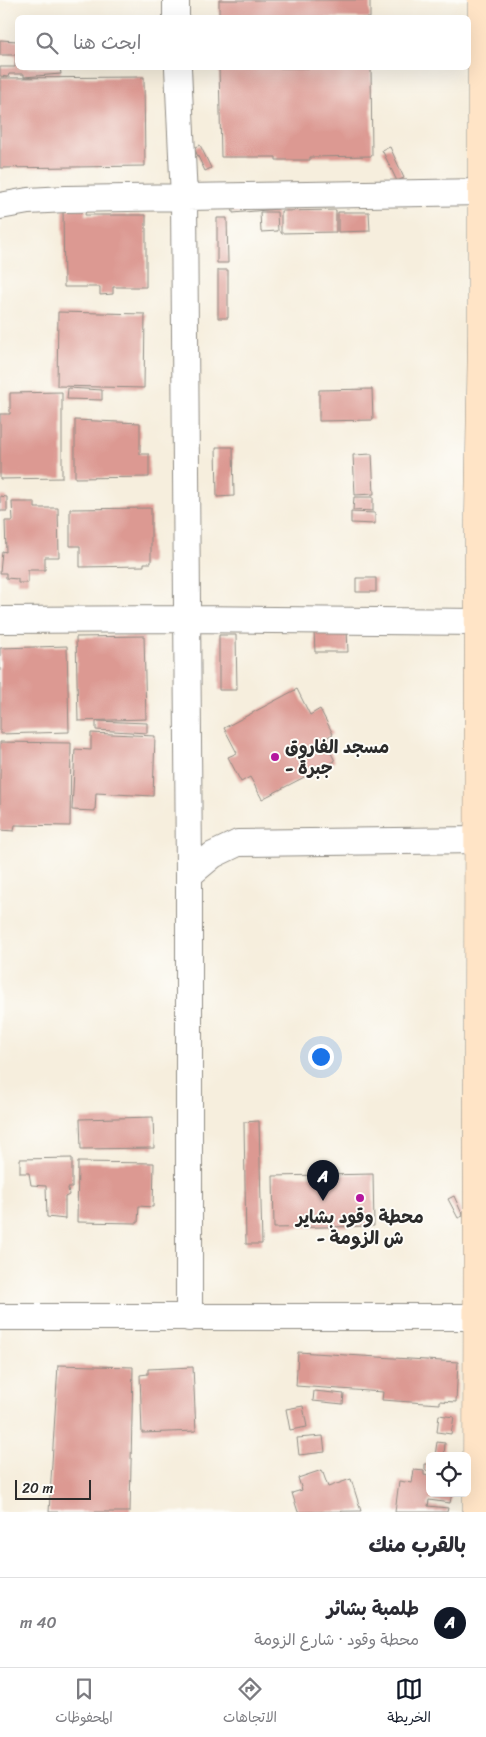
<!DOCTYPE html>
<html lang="ar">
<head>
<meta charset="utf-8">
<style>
  :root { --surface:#fff; --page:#f7f7f7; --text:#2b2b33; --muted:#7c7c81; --line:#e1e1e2; --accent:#111827 }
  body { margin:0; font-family:Sriracha,"Playpen Sans Arabic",sans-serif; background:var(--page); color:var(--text); direction:rtl }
  .controls { position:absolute; right:15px; bottom:15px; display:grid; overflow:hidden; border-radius:8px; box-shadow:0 5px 20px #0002 }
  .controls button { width:45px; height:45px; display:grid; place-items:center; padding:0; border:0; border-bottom:1px solid var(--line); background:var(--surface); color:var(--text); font:25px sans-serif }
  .scale { position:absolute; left:15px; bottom:12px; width:76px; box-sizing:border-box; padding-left:5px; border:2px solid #2b2b2b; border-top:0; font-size:14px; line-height:18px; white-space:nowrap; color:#2b2b2b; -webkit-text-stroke:4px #fdfcf7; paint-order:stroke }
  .you { position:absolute; left:320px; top:1056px; width:18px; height:18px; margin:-12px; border:4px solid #fff; border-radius:50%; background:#1a73e8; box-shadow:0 0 0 8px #1a73e833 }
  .badge { display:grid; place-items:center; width:32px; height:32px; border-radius:50%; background:var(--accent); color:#fff; font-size:16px; font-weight:700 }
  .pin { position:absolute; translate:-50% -41px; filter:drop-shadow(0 1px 2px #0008) }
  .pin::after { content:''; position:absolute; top:26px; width:18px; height:15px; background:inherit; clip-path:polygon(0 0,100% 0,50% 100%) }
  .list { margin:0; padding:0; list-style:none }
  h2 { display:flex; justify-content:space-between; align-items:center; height:65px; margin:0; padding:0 20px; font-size:21px }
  h2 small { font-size:16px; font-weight:400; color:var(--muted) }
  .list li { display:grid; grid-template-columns:32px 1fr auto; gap:15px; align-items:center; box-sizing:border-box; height:90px; padding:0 20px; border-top:1px solid var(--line) }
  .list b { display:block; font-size:19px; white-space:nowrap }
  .list p { margin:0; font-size:16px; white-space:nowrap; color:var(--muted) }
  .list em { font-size:16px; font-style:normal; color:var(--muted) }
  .icon { flex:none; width:28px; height:28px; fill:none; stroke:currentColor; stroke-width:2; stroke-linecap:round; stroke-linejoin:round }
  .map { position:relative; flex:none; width:486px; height:1512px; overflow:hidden; direction:ltr }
  .search { position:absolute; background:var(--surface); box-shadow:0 5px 20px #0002; left:15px; right:15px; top:15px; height:55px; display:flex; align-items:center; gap:12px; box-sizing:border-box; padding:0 18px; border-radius:8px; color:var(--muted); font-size:19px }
  .sheet { height:155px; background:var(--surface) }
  nav { display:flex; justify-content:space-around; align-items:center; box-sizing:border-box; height:70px; border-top:1px solid var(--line); background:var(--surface); font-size:14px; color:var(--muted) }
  nav a { display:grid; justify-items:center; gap:2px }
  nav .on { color:var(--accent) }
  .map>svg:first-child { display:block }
  .building { fill:#dc9992 }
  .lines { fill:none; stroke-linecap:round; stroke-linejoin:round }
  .street-casing { stroke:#908c84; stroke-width:28 }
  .secondary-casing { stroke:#908c84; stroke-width:29 }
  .street { stroke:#fff; stroke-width:26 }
  .secondary { stroke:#ffe4c6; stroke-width:28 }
  .poi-dot { fill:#b5179e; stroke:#fdfcf7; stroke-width:2 }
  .labels { text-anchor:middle; stroke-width:4; stroke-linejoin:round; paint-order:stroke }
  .poi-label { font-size:18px; font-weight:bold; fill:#2b2b2b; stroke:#fdfcf7; text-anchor:start }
</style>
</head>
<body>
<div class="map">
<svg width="486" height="1512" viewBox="0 0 486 1512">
  <rect width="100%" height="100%" fill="#fdfcf7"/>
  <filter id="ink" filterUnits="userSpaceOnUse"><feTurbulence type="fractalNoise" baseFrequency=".02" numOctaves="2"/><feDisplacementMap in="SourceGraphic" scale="10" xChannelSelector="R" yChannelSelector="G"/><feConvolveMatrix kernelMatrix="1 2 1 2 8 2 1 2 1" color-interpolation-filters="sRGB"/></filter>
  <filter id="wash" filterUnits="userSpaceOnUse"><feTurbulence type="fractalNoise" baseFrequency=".0096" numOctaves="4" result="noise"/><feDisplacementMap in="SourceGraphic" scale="20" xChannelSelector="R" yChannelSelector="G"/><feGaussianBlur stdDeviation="1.12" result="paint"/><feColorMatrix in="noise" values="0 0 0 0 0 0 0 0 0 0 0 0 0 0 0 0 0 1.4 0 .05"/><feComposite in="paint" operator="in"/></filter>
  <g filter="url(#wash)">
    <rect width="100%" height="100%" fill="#f6eedd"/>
    <g id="blocks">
      <path class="building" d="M219,0H370V18H219Z
        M0,40L18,41V68H60L61,74L24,77V74H9L8,77L0,76V67H15L16,55H0Z
        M219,68H371L372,156L310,157V160H276V157H221Z
        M144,77L145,166L0,168V78Z
        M200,145L211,168L205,171L194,148Z
        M390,147L404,178L397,181L382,150Z
        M277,199L278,209L233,213L232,203Z
        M86,208L85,215H146V287H113V294L100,295V287H64L63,209Z
        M336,210V232L281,233V211Z
        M260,212H277L278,231L261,232Z
        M338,212H369L370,231L338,232Z
        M217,218H227L228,263H217Z
        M218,270H228V318H218Z
        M58,312L145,314L144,388L57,386Z
        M68,388L102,390V400L67,399Z
        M372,389L373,420L319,421V390Z
        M62,392V478L0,479V414H10V393Z
        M75,420L140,423V454H149V477L75,478Z
        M216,447H233L234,496L217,497Z
        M372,454L374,494L355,495L353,455Z
        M0,496L7,497V511H0Z
        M354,497H373V511L353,510Z
        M12,502H35V508H58L59,557H45V570H28V583H18V579L6,578V573H0L2,551L6,552L5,521H13Z
        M151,508V563H144V566L80,567V546H70V509Z
        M351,512L375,513V524L351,523Z
        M356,578H376V592H356Z
        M347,630L348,652H315L314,631Z
        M219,635H236L237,690H219Z
        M144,636L146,719L78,721L76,637Z
        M67,646L69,732L0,734V648Z
        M297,689L310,715L320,709L333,734L324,739L335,761L262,799L250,777L241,782L228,757L237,753L224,728Z
        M96,721L147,723V733L96,730Z
        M91,733L155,736L153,796L96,793L95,811L72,810L75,749L91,750Z
        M0,742L71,743L70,826L15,825L14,831L0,830Z
        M153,1117L154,1148L81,1149L80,1119Z
        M259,1121L262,1244H246L244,1122Z
        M72,1158V1188H68L69,1195L65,1197V1219L47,1217L46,1186L31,1185L29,1173H20V1159Z
        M78,1162L154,1163L153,1207L139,1206L138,1223L77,1222Z
        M373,1174L374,1226L274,1228L273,1176Z
        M454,1196L463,1216L458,1218L448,1199Z
        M298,1352L458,1362L456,1402L440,1401V1404L382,1400L383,1392L296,1386Z
        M58,1365L133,1367L130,1512H49Z
        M193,1367L196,1431L142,1433L140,1375L148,1374V1369Z
        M314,1391L344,1394L343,1404L313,1401Z
        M303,1406L307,1427L290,1430L286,1409Z
        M439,1415L454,1417L451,1434L437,1432Z
        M323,1436L325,1452L299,1455L297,1438Z
        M437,1442L445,1443L444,1456H435Z
        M425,1464H430V1471L425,1470Z
        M322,1470L328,1487L351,1479L361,1511L298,1512L292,1493L302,1490L298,1478Z
        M414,1470L424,1471V1475L430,1476V1493H452L450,1503L429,1500L428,1506L448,1508L447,1512H395L399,1481L412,1483Z"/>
    </g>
  </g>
  <g filter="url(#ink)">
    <use href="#blocks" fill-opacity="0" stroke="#908c84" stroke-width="1"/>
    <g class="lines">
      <defs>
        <path id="street" d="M176,0V18
          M178,68L184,198L189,875V1318
          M0,206L28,201L66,199L483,192
          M0,620L186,619L480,622
          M189,875L213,855L238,843L479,840
          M0,1317H486"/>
        <path id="secondary" d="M477,1512L479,512L482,333V0"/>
      </defs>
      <use href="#street" class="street-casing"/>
      <use href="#secondary" class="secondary-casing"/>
      <use href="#street" class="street"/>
      <use href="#secondary" class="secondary"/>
    </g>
  </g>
  <g class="poi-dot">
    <circle cx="275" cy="757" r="5"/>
    <circle cx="360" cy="1198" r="5"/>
  </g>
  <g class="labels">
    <g class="poi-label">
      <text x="285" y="753">مسجد الفاروق<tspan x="285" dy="21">- جبرة</tspan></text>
      <text x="360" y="1223" text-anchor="middle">محطة وقود بشاير<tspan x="360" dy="21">- ش الزومة</tspan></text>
    </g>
  </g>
</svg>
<div class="controls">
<button><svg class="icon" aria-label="locate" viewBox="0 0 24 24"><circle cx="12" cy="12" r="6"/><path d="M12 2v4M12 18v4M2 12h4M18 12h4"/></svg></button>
</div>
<div class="scale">20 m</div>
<div class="you"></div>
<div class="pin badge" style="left:323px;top:1201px">A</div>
<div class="search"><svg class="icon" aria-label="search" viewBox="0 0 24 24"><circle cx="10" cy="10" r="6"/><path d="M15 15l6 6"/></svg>ابحث هنا</div>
</div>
<section class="sheet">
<h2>بالقرب منك<small></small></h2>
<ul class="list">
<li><span class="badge">A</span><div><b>طلمبة بشائر</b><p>محطة وقود · شارع الزومة</p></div><em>40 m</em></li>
</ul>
</section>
<nav>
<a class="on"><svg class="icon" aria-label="map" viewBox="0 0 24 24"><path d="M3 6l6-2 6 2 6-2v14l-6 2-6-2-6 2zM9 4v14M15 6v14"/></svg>الخريطة</a>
<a><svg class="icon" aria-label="directions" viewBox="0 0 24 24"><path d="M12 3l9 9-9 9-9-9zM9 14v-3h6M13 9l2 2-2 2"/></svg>الاتجاهات</a>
<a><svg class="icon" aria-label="saved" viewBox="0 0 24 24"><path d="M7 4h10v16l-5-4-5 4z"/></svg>المحفوظات</a>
</nav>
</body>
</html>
